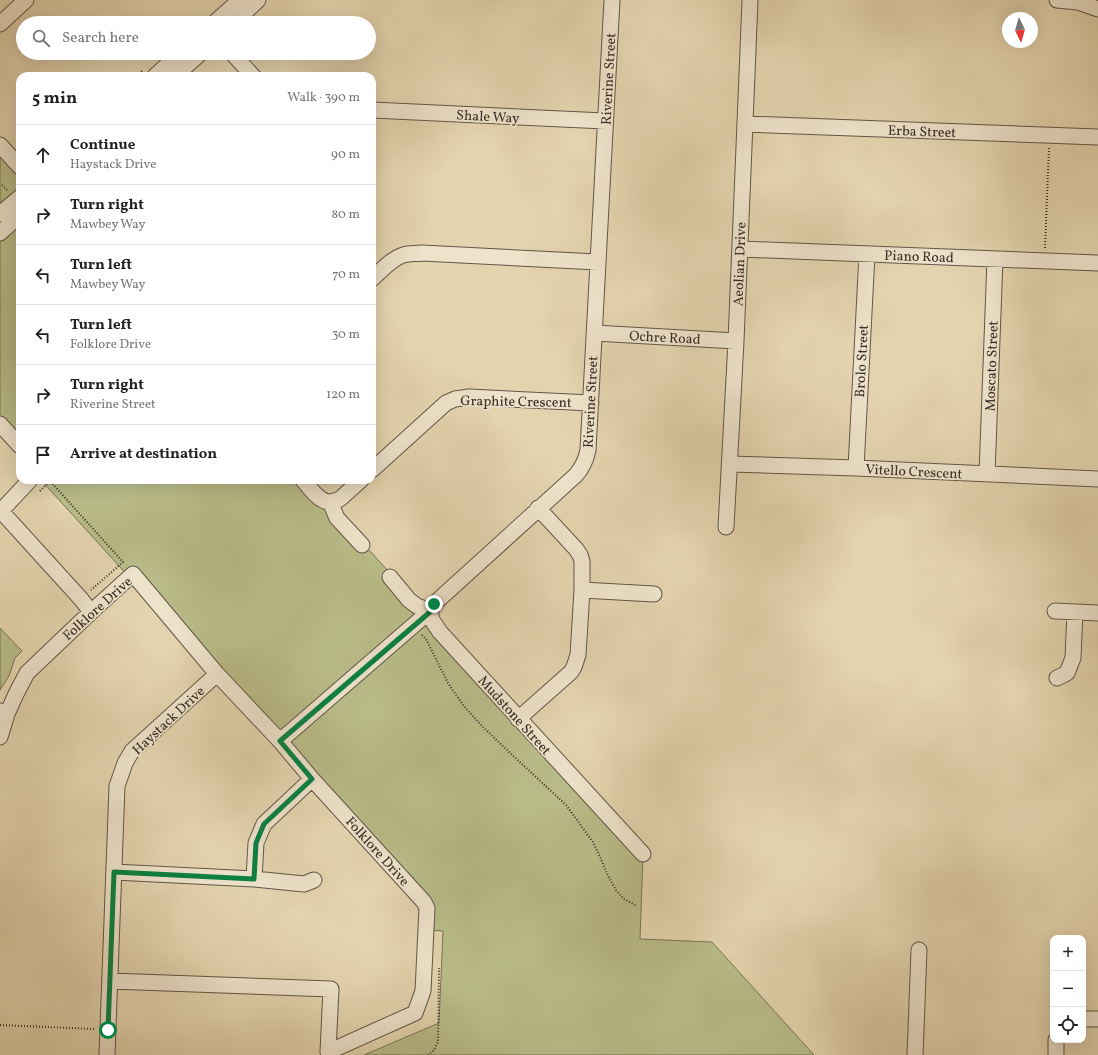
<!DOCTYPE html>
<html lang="en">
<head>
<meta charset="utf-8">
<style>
  :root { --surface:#fff; --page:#f2f2f2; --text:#222; --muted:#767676; --line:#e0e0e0 }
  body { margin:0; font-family:Vollkorn,serif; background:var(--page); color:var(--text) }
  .controls { position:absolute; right:12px; bottom:12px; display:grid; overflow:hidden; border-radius:8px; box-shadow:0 4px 16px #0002 }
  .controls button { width:36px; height:36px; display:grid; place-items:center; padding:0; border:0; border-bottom:1px solid var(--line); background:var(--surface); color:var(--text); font:20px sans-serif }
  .compass { position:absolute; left:1002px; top:12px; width:36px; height:36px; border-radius:50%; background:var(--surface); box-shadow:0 4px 16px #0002; rotate:175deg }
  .stop { position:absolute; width:12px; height:12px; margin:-9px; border:3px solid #0b8043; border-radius:50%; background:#fff }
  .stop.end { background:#0b8043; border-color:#fff; box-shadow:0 1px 4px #0008 }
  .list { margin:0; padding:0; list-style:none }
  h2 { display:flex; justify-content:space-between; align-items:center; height:52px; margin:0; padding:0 16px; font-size:17px }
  h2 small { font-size:13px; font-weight:400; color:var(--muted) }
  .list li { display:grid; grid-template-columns:26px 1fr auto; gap:12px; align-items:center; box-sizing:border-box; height:60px; padding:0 16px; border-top:1px solid var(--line) }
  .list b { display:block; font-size:15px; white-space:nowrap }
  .list p { margin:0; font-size:13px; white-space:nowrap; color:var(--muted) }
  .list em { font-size:13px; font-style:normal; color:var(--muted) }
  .icon { flex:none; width:22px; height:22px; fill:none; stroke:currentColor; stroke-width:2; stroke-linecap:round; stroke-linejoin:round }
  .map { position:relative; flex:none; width:1098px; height:1055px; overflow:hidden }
  .search { position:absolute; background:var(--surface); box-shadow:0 4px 16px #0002; left:16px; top:16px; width:360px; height:44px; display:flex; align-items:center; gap:10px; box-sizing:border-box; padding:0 14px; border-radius:22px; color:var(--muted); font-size:15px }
  .panel { position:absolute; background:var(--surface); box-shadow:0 4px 16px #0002; left:16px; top:72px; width:360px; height:412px; border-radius:12px }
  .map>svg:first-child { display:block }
  .green { fill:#b8bb88; stroke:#787457 }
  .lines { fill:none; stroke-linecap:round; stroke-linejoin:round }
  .minor-casing { stroke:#635648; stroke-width:17 }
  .path { stroke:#382c26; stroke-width:2; stroke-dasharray:1 2; stroke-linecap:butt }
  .minor { stroke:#ede2ca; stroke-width:15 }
  .route { stroke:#0b8043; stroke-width:5 }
  .labels { text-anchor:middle; stroke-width:3.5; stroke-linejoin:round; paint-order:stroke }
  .street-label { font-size:14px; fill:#382c26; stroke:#ede2ca }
</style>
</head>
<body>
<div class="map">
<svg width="1098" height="1055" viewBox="0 0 1098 1055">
  <rect width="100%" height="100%" fill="#e3d3ae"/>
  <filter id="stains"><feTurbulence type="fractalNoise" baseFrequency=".005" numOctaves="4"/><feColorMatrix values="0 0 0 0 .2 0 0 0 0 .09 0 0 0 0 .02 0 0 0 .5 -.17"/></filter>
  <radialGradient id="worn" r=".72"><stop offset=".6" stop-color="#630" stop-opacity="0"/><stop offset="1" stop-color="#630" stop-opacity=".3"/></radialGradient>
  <path class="green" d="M0,141L20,163V456L0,434Z
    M41,480H306L643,854L640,939L712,942L814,1055H364L439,1023L443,931L426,930L424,902Z
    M0,628L22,651L15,658L9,676L0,690Z"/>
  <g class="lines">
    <defs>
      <path id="minor" d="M1057,0L1078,2L1098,9
        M214,23L240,0
        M234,23L258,0
        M0,24L26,0
        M232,53L253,76
        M155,76L180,53
        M175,76L201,53
        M372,110L605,121
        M745,124L1098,137
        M0,145L20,167
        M0,214L20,197
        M0,233L20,215
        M740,249L1098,263
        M372,279C381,271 391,259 403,255C409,253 416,254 422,253L598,262
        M594,333L736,341
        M0,424L20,446
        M730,464L856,468L1098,479
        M856,468L867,254
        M372,470L446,403L455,399L469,397L591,403
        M987,474L995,259
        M303,480C310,488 319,502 330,502L337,518L362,545
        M330,502L338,500L341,498L361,480
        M1,511L81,599L91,612
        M0,512L30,480
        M726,527L736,341L750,1
        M390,577L409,600L417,606L430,611L432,620L440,632L643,854
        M582,590L654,594
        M1055,611L1098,613
        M1057,678L1067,673L1073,658L1075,612
        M0,711L7,714L0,737
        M7,714L16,694L27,673L91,612L133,574L217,674L280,741L312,779L424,902L427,908L423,991L415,1013L328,1052L331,989L110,981
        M518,719L571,672L574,667L578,655L582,590V561L580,555L576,549L538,508
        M280,741L430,611L435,603L576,475C583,467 586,460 588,450L612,0
        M114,872L254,879L256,843L264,824L312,779
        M254,879L304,884L314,880
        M1083,1019H1098
        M107,1055L117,786L125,763L132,751L217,674
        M915,1055L919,950
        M1056,1055V1040"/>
    </defs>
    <use href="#minor" class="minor-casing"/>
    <path class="path" d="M196,23L202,17
      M137,76L142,71
      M2,185L7,190
      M1045,248L1049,148
      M40,491L50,481L123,562L91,590
      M422,635L426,639L448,683L463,705L483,727L508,751L566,805L593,842L601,859L608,876L616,890L624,899L637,906
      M0,1025L95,1029
      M428,1055L434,1050L438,1042L439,968"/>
    <use href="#minor" class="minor"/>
  </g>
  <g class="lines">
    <path class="route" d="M108,1030L114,872L254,879L256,843L264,824L312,779L280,741L430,612L434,604"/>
  </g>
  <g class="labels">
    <g class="street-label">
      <text transform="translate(608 79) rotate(-87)" y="5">Riverine Street</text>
      <text transform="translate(488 116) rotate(3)" y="5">Shale Way</text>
      <text transform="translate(922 131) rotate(2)" y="5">Erba Street</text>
      <text transform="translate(919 256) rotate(2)" y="5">Piano Road</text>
      <text transform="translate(739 264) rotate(-88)" y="5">Aeolian Drive</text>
      <text transform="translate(665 337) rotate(3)" y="5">Ochre Road</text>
      <text transform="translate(861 361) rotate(-87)" y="5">Brolo Street</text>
      <text transform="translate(991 366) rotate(-88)" y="5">Moscato Street</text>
      <text transform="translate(516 401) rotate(1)" y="5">Graphite Crescent</text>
      <text transform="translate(590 402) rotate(-87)" y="5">Riverine Street</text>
      <text transform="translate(914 471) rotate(3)" y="5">Vitello Crescent</text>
      <text transform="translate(97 608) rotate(-42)" y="5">Folklore Drive</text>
      <text transform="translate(515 715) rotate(48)" y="5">Mudstone Street</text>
      <text transform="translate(168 720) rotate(-43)" y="5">Haystack Drive</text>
      <text transform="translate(378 851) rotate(48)" y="5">Folklore Drive</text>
    </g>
  </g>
  <rect width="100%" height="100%" filter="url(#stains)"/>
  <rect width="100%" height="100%" fill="url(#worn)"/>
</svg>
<div class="controls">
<button>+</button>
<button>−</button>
<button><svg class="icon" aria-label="locate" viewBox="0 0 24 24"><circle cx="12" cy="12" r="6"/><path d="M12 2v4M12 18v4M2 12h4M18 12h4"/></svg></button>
</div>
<svg class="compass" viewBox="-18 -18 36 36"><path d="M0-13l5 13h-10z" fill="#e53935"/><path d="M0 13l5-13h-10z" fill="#767676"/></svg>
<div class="stop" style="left:108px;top:1030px"></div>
<div class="stop end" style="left:434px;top:604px"></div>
<div class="search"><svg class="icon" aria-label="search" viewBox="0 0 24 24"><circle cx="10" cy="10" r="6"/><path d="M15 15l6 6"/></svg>Search here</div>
<section class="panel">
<h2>5 min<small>Walk · 390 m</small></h2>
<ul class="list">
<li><svg class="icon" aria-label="ahead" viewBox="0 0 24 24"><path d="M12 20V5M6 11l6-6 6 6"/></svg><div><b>Continue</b><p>Haystack Drive</p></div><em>90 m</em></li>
<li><svg class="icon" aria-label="right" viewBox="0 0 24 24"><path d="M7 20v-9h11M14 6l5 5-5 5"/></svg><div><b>Turn right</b><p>Mawbey Way</p></div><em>80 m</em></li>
<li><svg class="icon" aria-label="left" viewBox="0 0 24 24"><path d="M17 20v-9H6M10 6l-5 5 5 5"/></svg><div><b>Turn left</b><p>Mawbey Way</p></div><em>70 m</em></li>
<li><svg class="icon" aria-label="left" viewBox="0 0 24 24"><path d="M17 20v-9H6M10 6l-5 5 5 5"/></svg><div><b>Turn left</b><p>Folklore Drive</p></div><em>30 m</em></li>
<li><svg class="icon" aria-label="right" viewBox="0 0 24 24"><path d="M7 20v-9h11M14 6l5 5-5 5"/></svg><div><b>Turn right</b><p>Riverine Street</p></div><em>120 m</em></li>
<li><svg class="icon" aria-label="arrive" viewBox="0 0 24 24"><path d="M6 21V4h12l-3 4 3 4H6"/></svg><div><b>Arrive at destination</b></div></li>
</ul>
</section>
</div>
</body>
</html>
